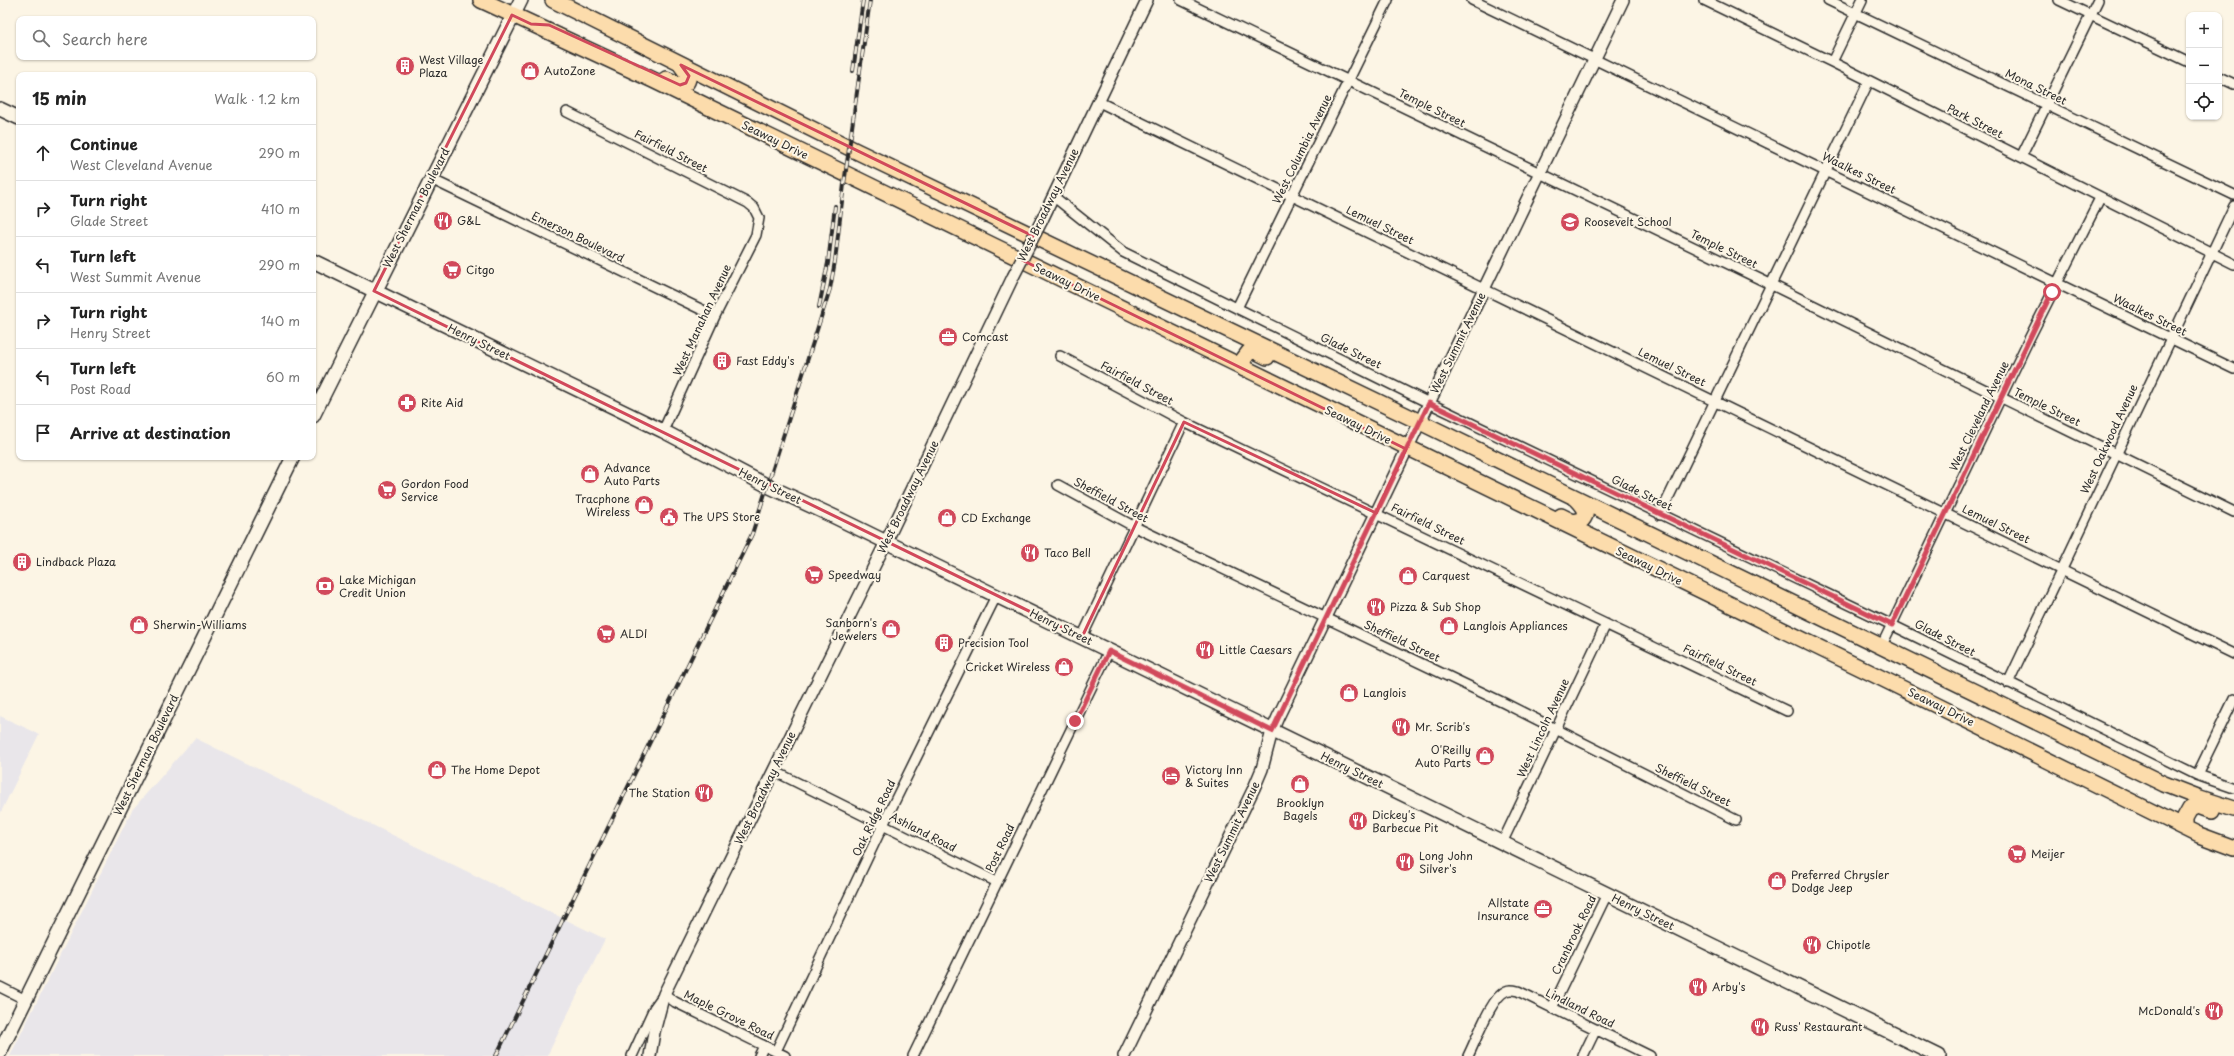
<!DOCTYPE html>
<html lang="en">
<head>
<meta charset="utf-8">
<style>
  :root { --surface:#fff; --page:#f2f2f2; --text:#222; --muted:#767676; --line:#e0e0e0 }
  body { margin:0; font-family:"Playpen Sans",sans-serif; background:var(--page); color:var(--text) }
  .controls { position:absolute; right:12px; top:12px; display:grid; overflow:hidden; border-radius:8px; box-shadow:0 1px 3px #0004 }
  .controls button { width:36px; height:36px; display:grid; place-items:center; padding:0; border:0; border-bottom:1px solid var(--line); background:var(--surface); color:var(--text); font:20px sans-serif }
  .stop { position:absolute; width:12px; height:12px; margin:-9px; border:3px solid #d1495b; border-radius:50%; background:#fff }
  .stop.end { background:#d1495b; border-color:#fff; box-shadow:0 1px 4px #0008 }
  .list { margin:0; padding:0; list-style:none }
  h2 { display:flex; justify-content:space-between; align-items:center; height:52px; margin:0; padding:0 16px; font-size:17px }
  h2 small { font-size:13px; font-weight:400; color:var(--muted) }
  .list li { display:grid; grid-template-columns:26px 1fr auto; gap:12px; align-items:center; box-sizing:border-box; height:56px; padding:0 16px; border-top:1px solid var(--line) }
  .list b { display:block; font-size:15px; white-space:nowrap }
  .list p { margin:0; font-size:13px; white-space:nowrap; color:var(--muted) }
  .list em { font-size:13px; font-style:normal; color:var(--muted) }
  .icon { flex:none; width:22px; height:22px; fill:none; stroke:currentColor; stroke-width:2; stroke-linecap:round; stroke-linejoin:round }
  .map { position:relative; flex:none; width:2234px; height:1056px; overflow:hidden }
  .search { position:absolute; background:var(--surface); box-shadow:0 1px 3px #0004; left:16px; top:16px; width:300px; height:44px; display:flex; align-items:center; gap:10px; box-sizing:border-box; padding:0 14px; border-radius:8px; color:var(--muted); font-size:15px }
  .panel { position:absolute; background:var(--surface); box-shadow:0 1px 3px #0004; left:16px; top:72px; width:300px; height:388px; border-radius:8px }
  .map>svg:first-child { display:block }
  .built { fill:#e9e6ea }
  .lines { fill:none; stroke-linecap:round; stroke-linejoin:round }
  .minor-casing { stroke:#2b2b2b; stroke-width:12 }
  .tertiary-casing { stroke:#2b2b2b; stroke-width:14 }
  .secondary-casing { stroke:#2b2b2b; stroke-width:16 }
  .trunk-casing { stroke:#2b2b2b; stroke-width:18 }
  .minor { stroke:#fcf5e5; stroke-width:9 }
  .tertiary { stroke:#fcf5e5; stroke-width:11 }
  .secondary { stroke:#fcf5e5; stroke-width:13 }
  .trunk { stroke:#fcdcac; stroke-width:15 }
  .rail-casing { stroke:#2b2b2b; stroke-width:4 }
  .rail { stroke:#fcf5e5; stroke-width:2.5; stroke-dasharray:8; stroke-linecap:butt }
  .tertiary-bridge-casing { stroke:#2b2b2b; stroke-width:14; stroke-linecap:butt }
  .tertiary-bridge { stroke:#fcf5e5; stroke-width:11 }
  .route { stroke:#d1495b; stroke-width:5 }
  .marked { fill:none; stroke:#d1495b; stroke-width:3; stroke-linejoin:round }
  .labels { text-anchor:middle; stroke-width:4; stroke-linejoin:round; paint-order:stroke }
  .poi-label { font-size:11px; fill:#2b2b2b; stroke:#fcf5e5; text-anchor:start }
  .street-label { font-size:11px; fill:#2b2b2b; stroke:#fcf5e5 }
</style>
</head>
<body>
<div class="map">
<svg width="2234" height="1056" viewBox="0 0 2234 1056">
  <rect width="100%" height="100%" fill="#fcf5e5"/>
  <filter id="ink" filterUnits="userSpaceOnUse"><feTurbulence type="fractalNoise" baseFrequency=".025" numOctaves="2"/><feDisplacementMap in="SourceGraphic" scale="8" xChannelSelector="R" yChannelSelector="G"/><feConvolveMatrix kernelMatrix="1 2 1 2 8 2 1 2 1" color-interpolation-filters="sRGB"/></filter>
  <g filter="url(#ink)">
    <path class="built" d="M0,716L39,734L0,814Z
      M195,738L605,939L547,1056H10L132,810Z"/>
    <g class="lines">
      <defs>
        <path id="minor" d="M1181,0L1770,284L2234,512
          M1472,0L2234,369
          M1704,0L1832,62L2234,264
          M1828,0L2234,195
          M2059,0L2189,62
          M1832,62L1862,0
          M2219,77L2234,84
          M1099,102L2234,654
          M567,112L748,203L754,208L759,218L756,235L715,316L663,431
          M2021,157L2098,0
          M431,179L715,316
          M1053,196L1123,252L1429,403L1892,625L2197,775L2234,788
          M1237,308L1388,0
          M1060,356L1184,422L1787,711
          M1058,485L1133,526L1504,703L1736,820
          M1660,515L1869,81
          M1082,637L1184,422
          M1882,645L2029,339L2100,198
          M2008,683L2234,206
          M774,771L997,882
          M2197,775L2234,699
          M1502,843L1606,624
          M0,987L26,1000
          M1552,1008L1607,894
          M776,1051L883,825L996,596
          M632,1056L654,1008L664,994L675,1002L785,1056
          M759,1056L764,1046
          M913,1056L1109,651
          M1468,1056C1476,1041 1491,997 1506,991C1510,989 1514,990 1518,991L1650,1056
          M1583,1056L1596,1029"/>
        <path id="tertiary" d="M1042,220L1147,0
          M650,1056L654,1032L664,994L886,542L1013,277
          M1124,1056L1254,788L1262,769L1272,731L1278,717L1623,0"/>
        <path id="secondary" d="M0,109L19,118
          M313,261L663,431L768,486L835,517L1939,1056
          M313,416L521,0
          M0,1052L293,457"/>
        <path id="trunk" d="M481,0L653,80L1873,674L2199,835L2234,848
          M553,0L856,151L1420,422L2164,784L2200,798L2234,809
          M666,79L680,85L687,82L689,76L681,65
          M1244,369L1243,360L1249,352L1255,351L1267,357
          M1561,516L1573,522L1582,520C1590,511 1582,505 1576,498
          M2185,827V818L2190,809L2198,806L2212,811"/>
      </defs>
      <use href="#minor" class="minor-casing"/>
      <use href="#tertiary" class="tertiary-casing"/>
      <use href="#secondary" class="secondary-casing"/>
      <use href="#trunk" class="trunk-casing"/>
      <use href="#minor" class="minor"/>
      <use href="#tertiary" class="tertiary"/>
      <use href="#secondary" class="secondary"/>
      <use href="#trunk" class="trunk"/>
      <defs>
        <path id="rail" d="M853,71L863,0
          M819,307L828,263L835,206
          M496,1056L752,534L830,289L835,261L844,184L870,0"/>
      </defs>
      <use href="#rail" class="rail-casing"/>
      <use href="#rail" class="rail"/>
      <defs>
        <path id="tertiary-bridge" d="M1013,277L1042,220"/>
      </defs>
      <use href="#tertiary-bridge" class="tertiary-bridge-casing"/>
      <use href="#tertiary-bridge" class="tertiary-bridge"/>
    </g>
  </g>
  <g class="lines" filter="url(#ink)">
    <path class="route" d="M1075,721L1109,651L1272,731L1429,403L1892,625L2052,292"/>
  </g>
  <path class="marked" d="M512,15L531,24L549,25L680,85L686,83L689,76L681,65L1033,236L1022,260L1406,449L1376,513L1184,422L1082,637L374,291Z"/>
  <defs>
    <symbol id="building-disc" viewBox="-11 -11 22 22"><circle r="9.5" fill="#d1495b" stroke="#fcf5e5"/><path d="M-4-6H4V6H1V3H-1V6H-4ZM-2.5-4.3h1.7v1.8h-1.7ZM.8-4.3h1.7v1.8H.8ZM-2.5-1h1.7V.8h-1.7ZM.8-1h1.7V.8H.8Z" fill="#fff"/></symbol>
    <symbol id="shop-disc" viewBox="-11 -11 22 22"><circle r="9.5" fill="#d1495b" stroke="#fcf5e5"/><path d="M-5-2.5h2.3a2.7 3.5 0 0 1 5.4 0H5L5.5 6h-11ZM-1.5-2.5h3a1.5 2.3 0 0 0-3 0Z" fill="#fff"/></symbol>
    <symbol id="restaurant-disc" viewBox="-11 -11 22 22"><circle r="9.5" fill="#d1495b" stroke="#fcf5e5"/><path d="M-5-6h1v4h1v-4h1v4h1v-4h1v5L-1.5 .5V6h-2V.5L-5-1ZM5-6V6H3V1.5H1.5Q1.5-4 5-6Z" fill="#fff"/></symbol>
    <symbol id="school-disc" viewBox="-11 -11 22 22"><circle r="9.5" fill="#d1495b" stroke="#fcf5e5"/><path d="M0-5L7-2L0 1L-7-2ZM-4 1L0 2.5L4 1V4Q0 6-4 4Z" fill="#fff"/></symbol>
    <symbol id="supermarket-disc" viewBox="-11 -11 22 22"><circle r="9.5" fill="#d1495b" stroke="#fcf5e5"/><path d="M-6-5.5h2.5l.6 2H6L4.5 2H-2.5L-4.4-4H-6ZM-1.5 3.2a1.3 1.3 0 1 0 .1 0ZM3 3.2a1.3 1.3 0 1 0 .1 0Z" fill="#fff"/></symbol>
    <symbol id="office-disc" viewBox="-11 -11 22 22"><circle r="9.5" fill="#d1495b" stroke="#fcf5e5"/><path d="M-6-3h4V-5.5h4V-3h4V5H-6ZM-1-4.5V-3h2v-1.5ZM-6 0V1H6V0Z" fill="#fff"/></symbol>
    <symbol id="pharmacy-disc" viewBox="-11 -11 22 22"><circle r="9.5" fill="#d1495b" stroke="#fcf5e5"/><path d="M-2-6h4v4h4v4h-4v4h-4v-4h-4v-4h4Z" fill="#fff"/></symbol>
    <symbol id="civic-disc" viewBox="-11 -11 22 22"><circle r="9.5" fill="#d1495b" stroke="#fcf5e5"/><path d="M-.6-6.5H3V-4.5H.6V-3L4-1V1h2V6H-6V1h2V-1L-.6-3ZM-1.2 2.5V6h2.4V2.5Z" fill="#fff"/></symbol>
    <symbol id="bank-disc" viewBox="-11 -11 22 22"><circle r="9.5" fill="#d1495b" stroke="#fcf5e5"/><path d="M-6-4H6V4H-6ZM0-2.3a2.3 2.3 0 1 0 0 4.6a2.3 2.3 0 1 0 0-4.6Z" fill="#fff"/></symbol>
    <symbol id="hotel-disc" viewBox="-11 -11 22 22"><circle r="9.5" fill="#d1495b" stroke="#fcf5e5"/><path d="M-6-4.5h1.5V1H6V5H4.5V3h-9V5H-6ZM-4 0a1.8 1.8 0 1 1 3.6 0ZM.5 0V-2.5h3Q6-2.5 6 0Z" fill="#fff"/></symbol>
  </defs>
  <g fill-rule="evenodd">
    <use href="#building-disc" x="394" y="55" width="22" height="22"/>
    <use href="#shop-disc" x="519" y="60" width="22" height="22"/>
    <use href="#restaurant-disc" x="432" y="210" width="22" height="22"/>
    <use href="#school-disc" x="1559" y="211" width="22" height="22"/>
    <use href="#supermarket-disc" x="441" y="259" width="22" height="22"/>
    <use href="#office-disc" x="937" y="326" width="22" height="22"/>
    <use href="#building-disc" x="711" y="350" width="22" height="22"/>
    <use href="#pharmacy-disc" x="396" y="392" width="22" height="22"/>
    <use href="#shop-disc" x="579" y="463" width="22" height="22"/>
    <use href="#supermarket-disc" x="376" y="479" width="22" height="22"/>
    <use href="#shop-disc" x="633" y="494" width="22" height="22"/>
    <use href="#civic-disc" x="658" y="506" width="22" height="22"/>
    <use href="#shop-disc" x="936" y="507" width="22" height="22"/>
    <use href="#restaurant-disc" x="1019" y="542" width="22" height="22"/>
    <use href="#building-disc" x="11" y="551" width="22" height="22"/>
    <use href="#supermarket-disc" x="803" y="564" width="22" height="22"/>
    <use href="#shop-disc" x="1397" y="565" width="22" height="22"/>
    <use href="#bank-disc" x="314" y="575" width="22" height="22"/>
    <use href="#restaurant-disc" x="1365" y="596" width="22" height="22"/>
    <use href="#shop-disc" x="128" y="614" width="22" height="22"/>
    <use href="#shop-disc" x="1438" y="615" width="22" height="22"/>
    <use href="#shop-disc" x="880" y="618" width="22" height="22"/>
    <use href="#supermarket-disc" x="595" y="623" width="22" height="22"/>
    <use href="#building-disc" x="933" y="632" width="22" height="22"/>
    <use href="#restaurant-disc" x="1194" y="639" width="22" height="22"/>
    <use href="#shop-disc" x="1053" y="656" width="22" height="22"/>
    <use href="#shop-disc" x="1338" y="682" width="22" height="22"/>
    <use href="#restaurant-disc" x="1390" y="716" width="22" height="22"/>
    <use href="#shop-disc" x="1474" y="745" width="22" height="22"/>
    <use href="#shop-disc" x="426" y="759" width="22" height="22"/>
    <use href="#hotel-disc" x="1160" y="765" width="22" height="22"/>
    <use href="#shop-disc" x="1289" y="773" width="22" height="22"/>
    <use href="#restaurant-disc" x="693" y="782" width="22" height="22"/>
    <use href="#restaurant-disc" x="1347" y="810" width="22" height="22"/>
    <use href="#supermarket-disc" x="2006" y="843" width="22" height="22"/>
    <use href="#restaurant-disc" x="1394" y="851" width="22" height="22"/>
    <use href="#shop-disc" x="1766" y="870" width="22" height="22"/>
    <use href="#office-disc" x="1532" y="898" width="22" height="22"/>
    <use href="#restaurant-disc" x="1801" y="934" width="22" height="22"/>
    <use href="#restaurant-disc" x="1687" y="976" width="22" height="22"/>
    <use href="#restaurant-disc" x="2203" y="1000" width="22" height="22"/>
    <use href="#restaurant-disc" x="1749" y="1016" width="22" height="22"/>
  </g>
  <g class="labels">
    <g class="poi-label">
      <text x="419" y="64">West Village<tspan x="419" dy="13">Plaza</tspan></text>
      <text x="544" y="75">AutoZone</text>
      <text x="457" y="225">G&amp;L</text>
      <text x="1584" y="226">Roosevelt School</text>
      <text x="466" y="274">Citgo</text>
      <text x="962" y="341">Comcast</text>
      <text x="736" y="365">Fast Eddy's</text>
      <text x="421" y="407">Rite Aid</text>
      <text x="604" y="472">Advance<tspan x="604" dy="13">Auto Parts</tspan></text>
      <text x="401" y="488">Gordon Food<tspan x="401" dy="13">Service</tspan></text>
      <text x="630" y="503" text-anchor="end">Tracphone<tspan x="630" dy="13">Wireless</tspan></text>
      <text x="683" y="521">The UPS Store</text>
      <text x="961" y="522">CD Exchange</text>
      <text x="1044" y="557">Taco Bell</text>
      <text x="36" y="566">Lindback Plaza</text>
      <text x="828" y="579">Speedway</text>
      <text x="1422" y="580">Carquest</text>
      <text x="339" y="584">Lake Michigan<tspan x="339" dy="13">Credit Union</tspan></text>
      <text x="1390" y="611">Pizza &amp; Sub Shop</text>
      <text x="877" y="627" text-anchor="end">Sanborn's<tspan x="877" dy="13">Jewelers</tspan></text>
      <text x="153" y="629">Sherwin-Williams</text>
      <text x="1463" y="630">Langlois Appliances</text>
      <text x="620" y="638">ALDI</text>
      <text x="958" y="647">Precision Tool</text>
      <text x="1219" y="654">Little Caesars</text>
      <text x="1050" y="671" text-anchor="end">Cricket Wireless</text>
      <text x="1363" y="697">Langlois</text>
      <text x="1415" y="731">Mr. Scrib's</text>
      <text x="1471" y="754" text-anchor="end">O'Reilly<tspan x="1471" dy="13">Auto Parts</tspan></text>
      <text x="451" y="774">The Home Depot</text>
      <text x="1185" y="774">Victory Inn<tspan x="1185" dy="13">&amp; Suites</tspan></text>
      <text x="690" y="797" text-anchor="end">The Station</text>
      <text x="1300" y="807" text-anchor="middle">Brooklyn<tspan x="1300" dy="13">Bagels</tspan></text>
      <text x="1372" y="819">Dickey's<tspan x="1372" dy="13">Barbecue Pit</tspan></text>
      <text x="2031" y="858">Meijer</text>
      <text x="1419" y="860">Long John<tspan x="1419" dy="13">Silver's</tspan></text>
      <text x="1791" y="879">Preferred Chrysler<tspan x="1791" dy="13">Dodge Jeep</tspan></text>
      <text x="1529" y="907" text-anchor="end">Allstate<tspan x="1529" dy="13">Insurance</tspan></text>
      <text x="1826" y="949">Chipotle</text>
      <text x="1712" y="991">Arby's</text>
      <text x="2200" y="1015" text-anchor="end">McDonald's</text>
      <text x="1774" y="1031">Russ' Restaurant</text>
    </g>
    <g class="street-label">
      <text transform="translate(2036 87) rotate(26)" y="4">Mona Street</text>
      <text transform="translate(1432 108) rotate(26)" y="4">Temple Street</text>
      <text transform="translate(1975 121) rotate(27)" y="4">Park Street</text>
      <text transform="translate(775 140) rotate(26)" y="4">Seaway Drive</text>
      <text transform="translate(1302 149) rotate(-64)" y="4">West Columbia Avenue</text>
      <text transform="translate(671 151) rotate(27)" y="4">Fairfield Street</text>
      <text transform="translate(1859 173) rotate(26)" y="4">Waalkes Street</text>
      <text transform="translate(1048 205) rotate(-64)" y="4">West Broadway Avenue</text>
      <text transform="translate(416 208) rotate(-63)" y="4">West Sherman Boulevard</text>
      <text transform="translate(1380 225) rotate(26)" y="4">Lemuel Street</text>
      <text transform="translate(578 237) rotate(26)" y="4">Emerson Boulevard</text>
      <text transform="translate(1724 249) rotate(26)" y="4">Temple Street</text>
      <text transform="translate(1067 282) rotate(26)" y="4">Seaway Drive</text>
      <text transform="translate(2150 315) rotate(26)" y="4">Waalkes Street</text>
      <text transform="translate(702 320) rotate(-65)" y="4">West Manahan Avenue</text>
      <text transform="translate(479 342) rotate(26)" y="4">Henry Street</text>
      <text transform="translate(1458 343) rotate(-64)" y="4">West Summit Avenue</text>
      <text transform="translate(1351 351) rotate(26)" y="4">Glade Street</text>
      <text transform="translate(1672 367) rotate(26)" y="4">Lemuel Street</text>
      <text transform="translate(1137 383) rotate(28)" y="4">Fairfield Street</text>
      <text transform="translate(2047 407) rotate(26)" y="4">Temple Street</text>
      <text transform="translate(1979 416) rotate(-64)" y="4">West Cleveland Avenue</text>
      <text transform="translate(1358 425) rotate(26)" y="4">Seaway Drive</text>
      <text transform="translate(2109 439) rotate(-65)" y="4">West Oakwood Avenue</text>
      <text transform="translate(770 486) rotate(26)" y="4">Henry Street</text>
      <text transform="translate(1642 493) rotate(26)" y="4">Glade Street</text>
      <text transform="translate(908 497) rotate(-64)" y="4">West Broadway Avenue</text>
      <text transform="translate(1111 500) rotate(28)" y="4">Sheffield Street</text>
      <text transform="translate(1428 524) rotate(26)" y="4">Fairfield Street</text>
      <text transform="translate(1996 524) rotate(26)" y="4">Lemuel Street</text>
      <text transform="translate(1649 566) rotate(26)" y="4">Seaway Drive</text>
      <text transform="translate(1061 627) rotate(26)" y="4">Henry Street</text>
      <text transform="translate(1945 638) rotate(27)" y="4">Glade Street</text>
      <text transform="translate(1402 641) rotate(25)" y="4">Sheffield Street</text>
      <text transform="translate(1720 665) rotate(26)" y="4">Fairfield Street</text>
      <text transform="translate(1941 707) rotate(26)" y="4">Seaway Drive</text>
      <text transform="translate(1543 728) rotate(-65)" y="4">West Lincoln Avenue</text>
      <text transform="translate(146 755) rotate(-64)" y="4">West Sherman Boulevard</text>
      <text transform="translate(1352 770) rotate(26)" y="4">Henry Street</text>
      <text transform="translate(1693 785) rotate(26)" y="4">Sheffield Street</text>
      <text transform="translate(765 788) rotate(-64)" y="4">West Broadway Avenue</text>
      <text transform="translate(874 818) rotate(-64)" y="4">Oak Ridge Road</text>
      <text transform="translate(923 832) rotate(27)" y="4">Ashland Road</text>
      <text transform="translate(1232 832) rotate(-64)" y="4">West Summit Avenue</text>
      <text transform="translate(1000 848) rotate(-64)" y="4">Post Road</text>
      <text transform="translate(1643 912) rotate(26)" y="4">Henry Street</text>
      <text transform="translate(1574 935) rotate(-64)" y="4">Cranbrook Road</text>
      <text transform="translate(1580 1008) rotate(26)" y="4">Lindland Road</text>
      <text transform="translate(729 1015) rotate(26)" y="4">Maple Grove Road</text>
    </g>
  </g>
</svg>
<div class="controls">
<button>+</button>
<button>−</button>
<button><svg class="icon" aria-label="locate" viewBox="0 0 24 24"><circle cx="12" cy="12" r="6"/><path d="M12 2v4M12 18v4M2 12h4M18 12h4"/></svg></button>
</div>
<div class="stop" style="left:2052px;top:292px"></div>
<div class="stop end" style="left:1075px;top:721px"></div>
<div class="search"><svg class="icon" aria-label="search" viewBox="0 0 24 24"><circle cx="10" cy="10" r="6"/><path d="M15 15l6 6"/></svg>Search here</div>
<section class="panel">
<h2>15 min<small>Walk · 1.2 km</small></h2>
<ul class="list">
<li><svg class="icon" aria-label="ahead" viewBox="0 0 24 24"><path d="M12 20V5M6 11l6-6 6 6"/></svg><div><b>Continue</b><p>West Cleveland Avenue</p></div><em>290 m</em></li>
<li><svg class="icon" aria-label="right" viewBox="0 0 24 24"><path d="M7 20v-9h11M14 6l5 5-5 5"/></svg><div><b>Turn right</b><p>Glade Street</p></div><em>410 m</em></li>
<li><svg class="icon" aria-label="left" viewBox="0 0 24 24"><path d="M17 20v-9H6M10 6l-5 5 5 5"/></svg><div><b>Turn left</b><p>West Summit Avenue</p></div><em>290 m</em></li>
<li><svg class="icon" aria-label="right" viewBox="0 0 24 24"><path d="M7 20v-9h11M14 6l5 5-5 5"/></svg><div><b>Turn right</b><p>Henry Street</p></div><em>140 m</em></li>
<li><svg class="icon" aria-label="left" viewBox="0 0 24 24"><path d="M17 20v-9H6M10 6l-5 5 5 5"/></svg><div><b>Turn left</b><p>Post Road</p></div><em>60 m</em></li>
<li><svg class="icon" aria-label="arrive" viewBox="0 0 24 24"><path d="M6 21V4h12l-3 4 3 4H6"/></svg><div><b>Arrive at destination</b></div></li>
</ul>
</section>
</div>
</body>
</html>
